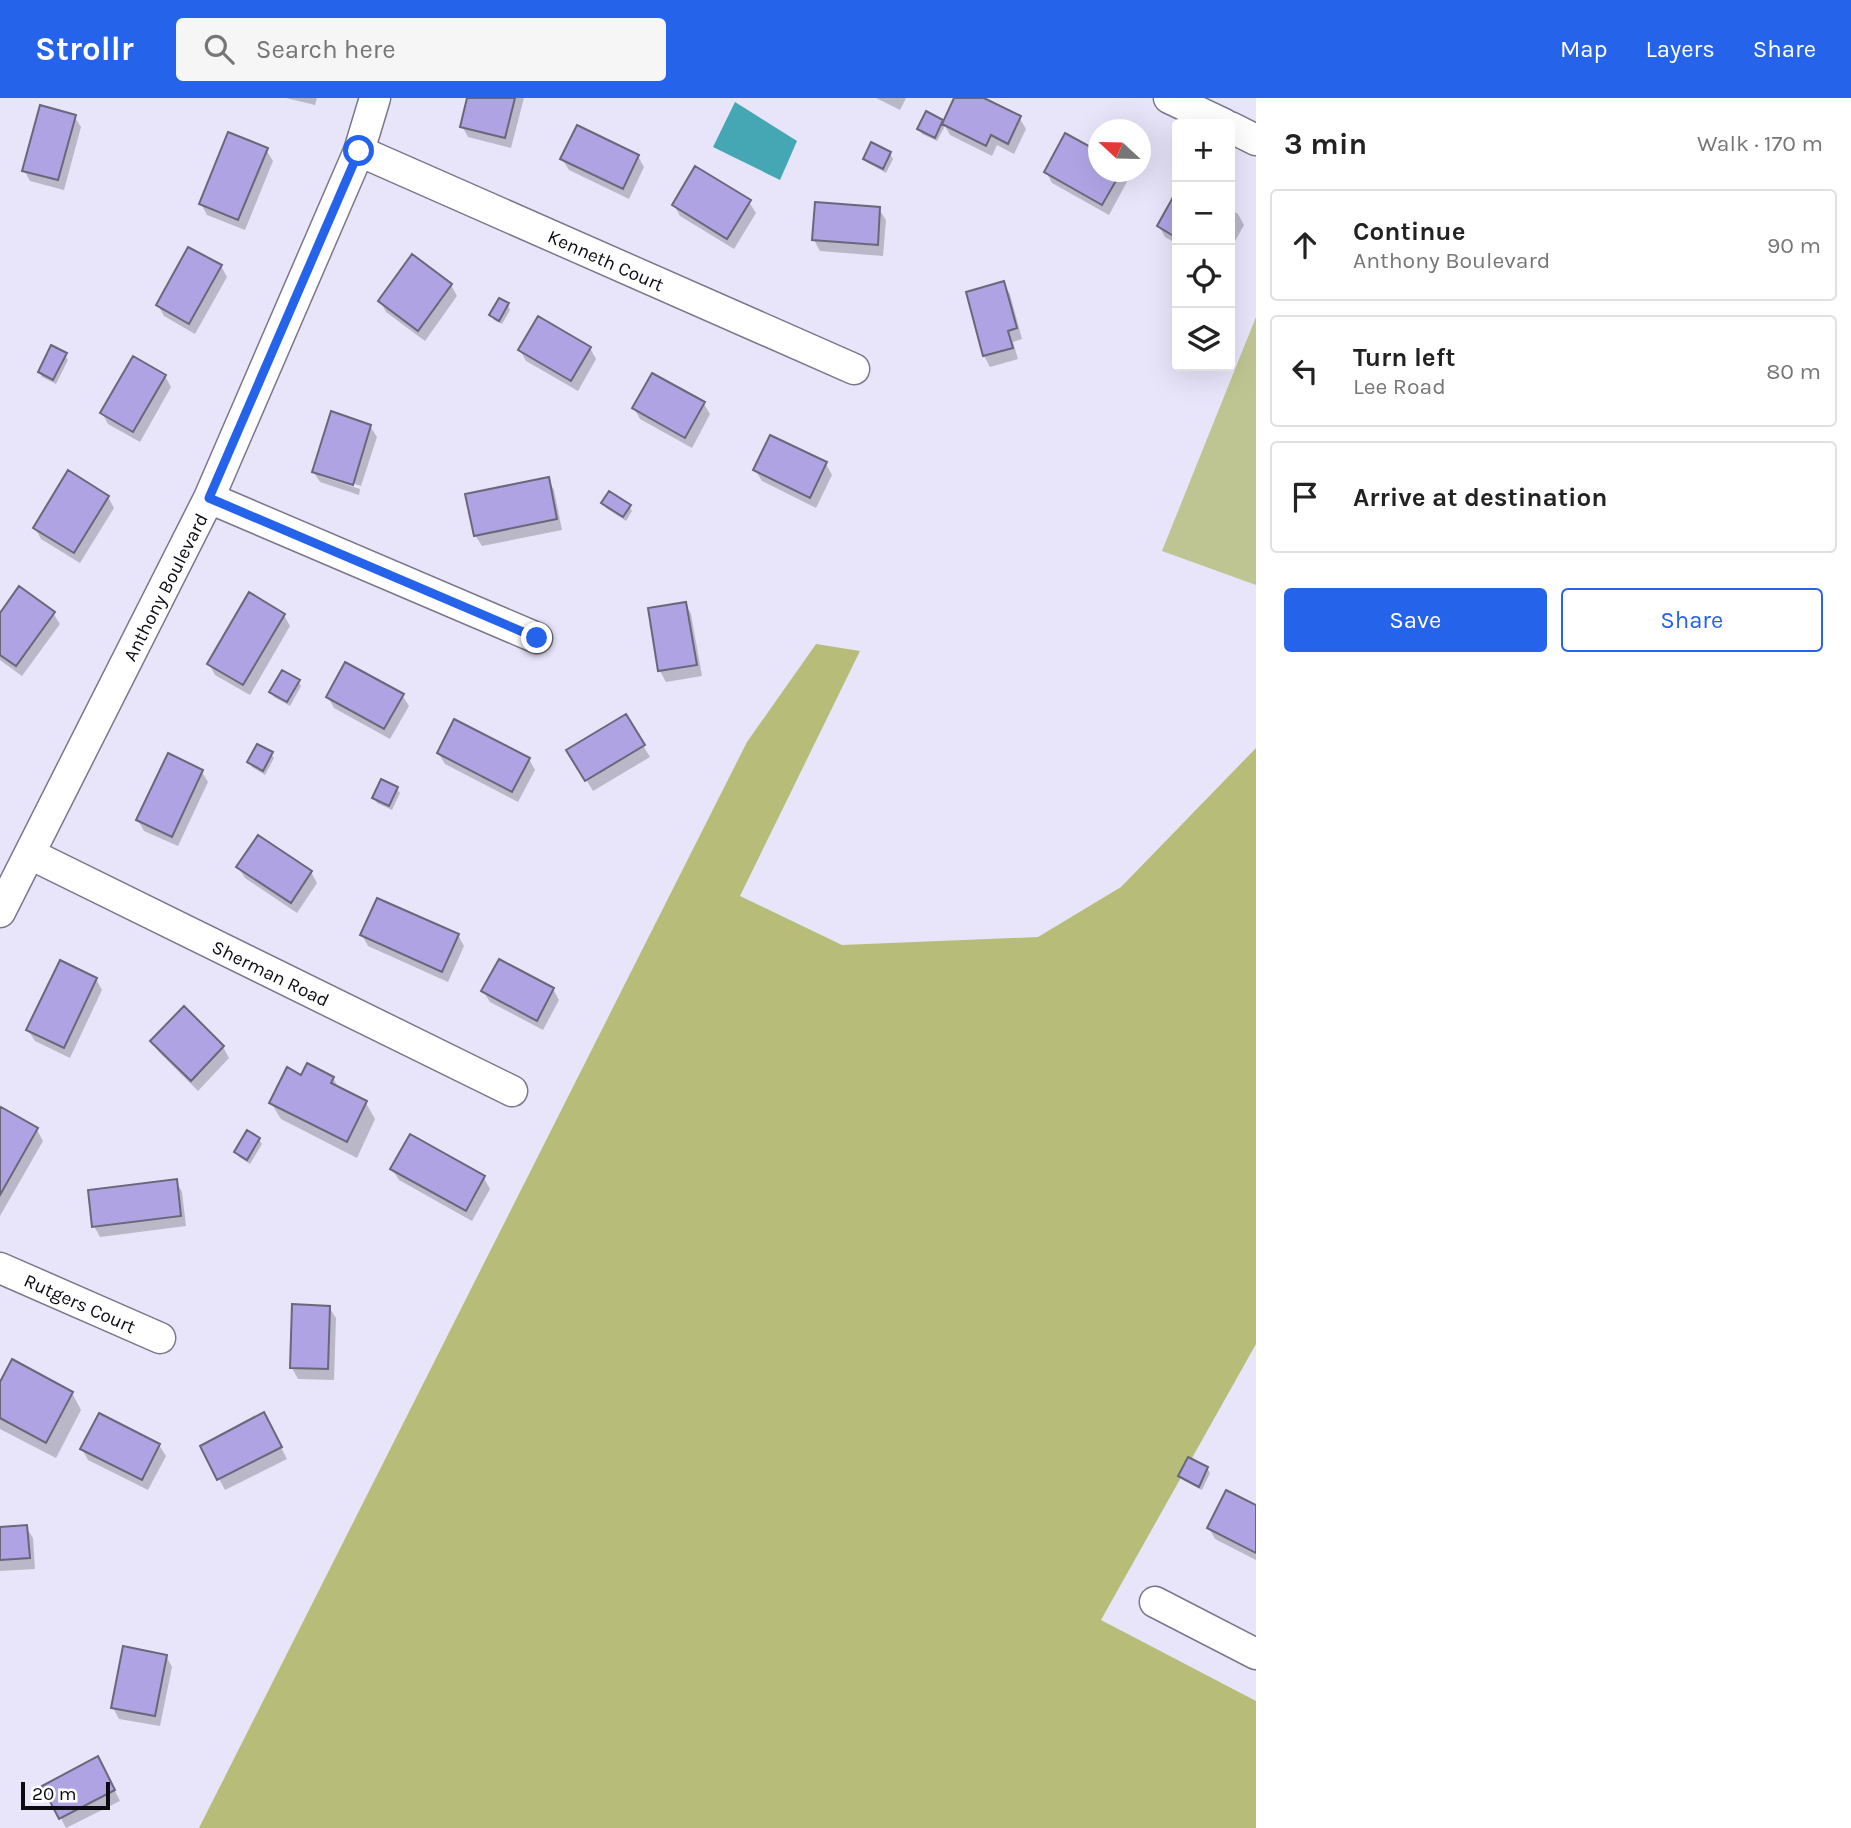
<!DOCTYPE html>
<html lang="en">
<head>
<meta charset="utf-8">
<style>
  :root { --surface:#fff; --page:#f6f6f6; --text:#222; --muted:#767676; --line:#e0e0e0; --accent:#2563eb }
  body { margin:0; font-family:Karla,sans-serif; background:var(--page); color:var(--text) }
  .controls { position:absolute; right:21px; top:21px; display:grid; overflow:hidden; border-radius:7px; box-shadow:0 7px 28px #0002 }
  .controls button { width:63px; height:63px; display:grid; place-items:center; padding:0; border:0; border-bottom:2px solid var(--line); background:var(--surface); color:var(--text); font:35px sans-serif }
  .compass { position:absolute; left:1088px; top:21px; width:63px; height:63px; border-radius:50%; background:var(--surface); box-shadow:0 7px 28px #0002; rotate:292deg }
  .scale { position:absolute; left:21px; bottom:18px; width:89px; box-sizing:border-box; padding-left:7px; border:4px solid #0b0a11; border-top:0; font-size:19px; line-height:24px; white-space:nowrap; color:#0b0a11; -webkit-text-stroke:5px #fff; paint-order:stroke }
  .stop { position:absolute; width:21px; height:21px; margin:-16px; border:5px solid #2563eb; border-radius:50%; background:#fff }
  .stop.end { background:#2563eb; border-color:#fff; box-shadow:0 2px 7px #0008 }
  .list { margin:0; padding:0; list-style:none }
  h2 { display:flex; justify-content:space-between; align-items:center; height:91px; margin:0; padding:0 28px; font-size:30px }
  h2 small { font-size:23px; font-weight:400; color:var(--muted) }
  .list li { display:grid; grid-template-columns:46px 1fr auto; gap:21px; align-items:center; box-sizing:border-box; height:112px; margin:0 14px 14px; padding:0 14px; border:2px solid var(--line); border-radius:7px }
  .list b { display:block; font-size:26px; white-space:nowrap }
  .list p { margin:0; font-size:23px; white-space:nowrap; color:var(--muted) }
  .list em { font-size:23px; font-style:normal; color:var(--muted) }
  .actions { display:flex; gap:14px; padding:21px 28px }
  .actions a { flex:1; padding:16px 0; border:2px solid var(--accent); border-radius:7px; text-align:center; font-size:24px; color:var(--accent) }
  .actions .main { background:var(--accent); color:#fff }
  .icon { flex:none; width:38px; height:38px; fill:none; stroke:currentColor; stroke-width:2; stroke-linecap:round; stroke-linejoin:round }
  .map { position:relative; flex:none; width:1256px; height:1730px; overflow:hidden }
  header { display:flex; align-items:center; gap:42px; box-sizing:border-box; height:98px; padding:0 35px; background:var(--accent); color:#fff }
  header strong { font-size:33px }
  nav { display:flex; gap:38px; margin-inline-start:auto; font-size:24px }
  .search { width:490px; height:63px; background:var(--page); display:flex; align-items:center; gap:18px; box-sizing:border-box; padding:0 24px; border-radius:7px; color:var(--muted); font-size:26px }
  main { display:flex }
  aside { flex:1; background:var(--surface) }
  .map>svg:first-child { display:block }
  .green { fill:#bfc592 }
  .forest { fill:#b7bd78 }
  .water { fill:#45a6b4 }
  .shadow { fill:#0003 }
  .building { fill:#afa3e3; stroke:#696779; stroke-width:2 }
  .lines { fill:none; stroke-linecap:round; stroke-linejoin:round }
  .minor-casing { stroke:#7a778a; stroke-width:33 }
  .minor { stroke:#fff; stroke-width:30 }
  .route { stroke:#2563eb; stroke-width:9 }
  .labels { text-anchor:middle; stroke-width:5; stroke-linejoin:round; paint-order:stroke }
  .street-label { font-size:19px; fill:#0b0a11; stroke:#fff }
</style>
</head>
<body>
<header>
<strong>Strollr</strong>
<div class="search"><svg class="icon" aria-label="search" viewBox="0 0 24 24"><circle cx="10" cy="10" r="6"/><path d="M15 15l6 6"/></svg>Search here</div>
<nav><a>Map</a><a>Layers</a><a>Share</a></nav>
</header>
<main>
<div class="map">
<svg width="1256" height="1730" viewBox="0 0 1256 1730">
  <rect width="100%" height="100%" fill="#e8e5fb"/>
  <path class="green" d="M1256,219V487L1162,453Z"/>
  <path class="forest" d="M816,546L860,553L740,798L842,847L1038,839L1121,789L1256,650V1246L1101,1522L1256,1603V1730H199L747,644Z"/>
  <path class="water" d="M735,4L797,43L780,82L713,49Z"/>
  <path class="shadow" d="M286,0H317L315,7Z
    M469,0H524L511,50L468,39L462,28Z
    M876,0H906L900,12Z
    M956,0H980L1019,19L1026,31L1014,56L997,47L992,58L950,37L945,28L937,43L922,36L919,31L942,23L944,26Z
    M74,18L81,29L64,92L30,83L24,72Z
    M1066,37L1098,55V74H1125L1129,80L1109,117L1052,85L1046,74Z
    M266,52L273,63L245,132L207,117L201,106Z
    M890,56L893,61L886,75L868,65L865,61Z
    M638,58L644,69L629,101L569,72L562,61Z
    M1177,96V146L1165,139L1159,128Z
    M749,104L756,115L734,151L680,118L674,107Z
    M879,111L886,122L883,158L820,153L814,142Z
    M1230,111L1238,116L1244,127L1230,152Z
    M221,168L227,179L195,236L164,218L158,207Z
    M1003,185L1010,196L1022,241L1013,244L1018,261L990,269L984,258L968,195Z
    M451,187L457,198L425,243L386,214L380,203Z
    M508,207L510,212L502,226L494,222L491,217Z
    M590,250L596,261L578,293L526,263L520,252Z
    M65,257L68,262L56,286L42,279L40,274Z
    M165,278L171,289L140,344L108,326L102,315Z
    M704,306L710,316L692,350L640,321L634,310Z
    M370,328L377,339L361,388L320,374V378L360,391L359,397L320,384L313,373Z
    M826,366L832,377L816,410L762,383L755,372Z
    M548,381L554,392L562,432L482,448L475,437Z
    M108,399L114,410L80,465L41,441L35,430Z
    M603,405L629,408L632,413L626,423L606,410Z
    M685,505L691,516L702,578L666,584L660,573Z
    M53,515L60,526L22,578L0,562V518Z
    M284,517L290,528L250,597L215,577L209,566Z
    M298,583L301,588L290,608L274,599L271,594Z
    M402,597L409,608L390,641L334,610L328,599Z
    M625,618L650,659L593,693L569,653Z
    M438,655L529,661L535,672L518,704L445,666Z
    M271,656L274,660L265,677L252,669L249,664Z
    M202,674L208,684L178,748L144,733L138,722Z
    M397,691L400,695L392,712L377,705L374,700Z
    M238,769L311,774L317,785L297,815L245,780Z
    M362,837H458L464,848L448,884L368,848Z
    M96,881L102,892L70,960L35,943L28,932Z
    M553,891L559,902L543,932L490,904L483,893Z
    M152,943L223,949L229,960L198,993L159,954Z
    M302,979L333,980L340,992L366,1005L375,1021L357,1060L281,1021L271,1005Z
    M0,1014L37,1032L43,1043L0,1118Z
    M259,1041L262,1046L250,1066L239,1059L236,1054Z
    M392,1071L484,1080L490,1091L472,1123L399,1082Z
    M176,1083L182,1094L186,1128L100,1139L94,1128Z
    M329,1209L336,1220L334,1282L298,1281L292,1270Z
    M0,1288L72,1295L81,1312L56,1360L0,1331Z
    M270,1328L287,1361L225,1392L202,1348Z
    M159,1347L166,1358L148,1392L88,1362L82,1351Z
    M1207,1370L1210,1375L1202,1392L1183,1382L1180,1378Z
    M1227,1394L1256,1409V1462L1215,1441L1209,1430Z
    M26,1429L33,1440L35,1471L0,1473V1431Z
    M166,1558L172,1569L160,1628L119,1621L113,1610Z
    M104,1671L120,1703L66,1730L44,1688Z"/>
  <path class="building" d="M467,0H515L505,40L460,29Z
    M954,0H984L1021,18L1008,46L991,37L986,48L942,26Z
    M40,7L76,17L58,82L22,73Z
    M926,13L943,22L935,40L917,31Z
    M577,27L639,57L623,91L560,61Z
    M228,34L268,50L238,122L199,106Z
    M1065,35L1098,53V74H1121L1102,107L1044,74Z
    M871,44L891,54L883,71L863,61Z
    M695,68L751,102L727,141L672,107Z
    M1177,92V140L1157,128Z
    M815,104L880,109L878,147L812,142Z
    M188,149L222,167L189,226L156,207Z
    M412,156L452,186L418,233L378,203Z
    M1004,183L1017,230L1008,233L1013,250L983,258L966,194Z
    M499,200L509,205L499,223L489,217Z
    M538,218L591,249L571,283L518,252Z
    M51,247L67,255L53,282L38,274Z
    M133,258L166,277L133,334L100,315Z
    M652,275L705,304L685,340L632,310Z
    M331,313L371,327L353,387L312,374Z
    M770,337L827,364L810,400L753,372Z
    M68,372L109,398L74,455L33,430Z
    M549,379L557,421L474,438L465,396Z
    M609,393L631,407L623,419L601,405Z
    M19,488L55,514L16,568L0,557V515Z
    M249,494L285,516L243,587L207,566Z
    M686,504L697,567L658,573L648,510Z
    M345,564L404,596L384,631L326,599Z
    M282,572L300,582L287,604L269,594Z
    M626,616L645,647L585,683L566,652Z
    M454,621L530,660L512,694L437,655Z
    M257,646L273,654L263,673L247,664Z
    M168,655L203,672L172,739L136,722Z
    M381,681L398,689L389,708L372,700Z
    M258,737L312,773L291,805L236,769Z
    M377,800L459,836L442,874L360,837Z
    M499,861L554,890L537,923L481,893Z
    M60,862L97,880L64,950L26,932Z
    M184,908L224,948L191,983L150,943Z
    M307,965L334,979L331,985L367,1003L347,1044L269,1005L287,969L301,977Z
    M1,1009L38,1030L0,1097V1011Z
    M247,1032L260,1040L247,1062L234,1054Z
    M410,1036L485,1078L466,1113L390,1071Z
    M177,1081L181,1118L92,1129L88,1092Z
    M292,1206L330,1208L328,1271L290,1270Z
    M12,1261L73,1294L46,1345L0,1320V1284Z
    M264,1314L282,1349L217,1382L200,1348Z
    M99,1315L160,1346L142,1382L80,1351Z
    M1188,1359L1208,1369L1199,1389L1178,1378Z
    M1226,1392L1256,1407V1455L1207,1430Z
    M27,1427L30,1460L0,1462V1429Z
    M123,1548L167,1557L155,1618L111,1610Z
    M98,1658L115,1692L59,1721L42,1688Z"/>
  <g class="lines">
    <defs>
      <path id="minor" d="M1169,0L1224,26
        M1230,29L1256,42
        M359,53L854,271
        M209,400L537,540
        M30,756L512,993
        M0,814L209,400L359,53L375,0
        M0,1170L160,1240
        M1155,1504L1256,1556"/>
    </defs>
    <use href="#minor" class="minor-casing"/>
    <use href="#minor" class="minor"/>
  </g>
  <g class="lines">
    <path class="route" d="M359,53L209,400L537,540"/>
  </g>
  <g class="labels">
    <g class="street-label">
      <text transform="translate(606 162) rotate(24)" y="7">Kenneth Court</text>
      <text transform="translate(165 489) rotate(-63)" y="7">Anthony Boulevard</text>
      <text transform="translate(271 875) rotate(26)" y="7">Sherman Road</text>
      <text transform="translate(80 1205) rotate(24)" y="7">Rutgers Court</text>
    </g>
  </g>
</svg>
<div class="controls">
<button>+</button>
<button>−</button>
<button><svg class="icon" aria-label="locate" viewBox="0 0 24 24"><circle cx="12" cy="12" r="6"/><path d="M12 2v4M12 18v4M2 12h4M18 12h4"/></svg></button>
<button><svg class="icon" aria-label="layers" viewBox="0 0 24 24"><path d="M12 4l9 5-9 5-9-5zM3 14l9 5 9-5"/></svg></button>
</div>
<svg class="compass" viewBox="-18 -18 36 36"><path d="M0-13l5 13h-10z" fill="#e53935"/><path d="M0 13l5-13h-10z" fill="#767676"/></svg>
<div class="scale">20 m</div>
<div class="stop" style="left:359px;top:53px"></div>
<div class="stop end" style="left:537px;top:540px"></div>
</div>
<aside>
<h2>3 min<small>Walk · 170 m</small></h2>
<ul class="list">
<li><svg class="icon" aria-label="ahead" viewBox="0 0 24 24"><path d="M12 20V5M6 11l6-6 6 6"/></svg><div><b>Continue</b><p>Anthony Boulevard</p></div><em>90 m</em></li>
<li><svg class="icon" aria-label="left" viewBox="0 0 24 24"><path d="M17 20v-9H6M10 6l-5 5 5 5"/></svg><div><b>Turn left</b><p>Lee Road</p></div><em>80 m</em></li>
<li><svg class="icon" aria-label="arrive" viewBox="0 0 24 24"><path d="M6 21V4h12l-3 4 3 4H6"/></svg><div><b>Arrive at destination</b></div></li>
</ul>
<div class="actions"><a class="main">Save</a><a>Share</a></div>
</aside>
</main>
</body>
</html>
